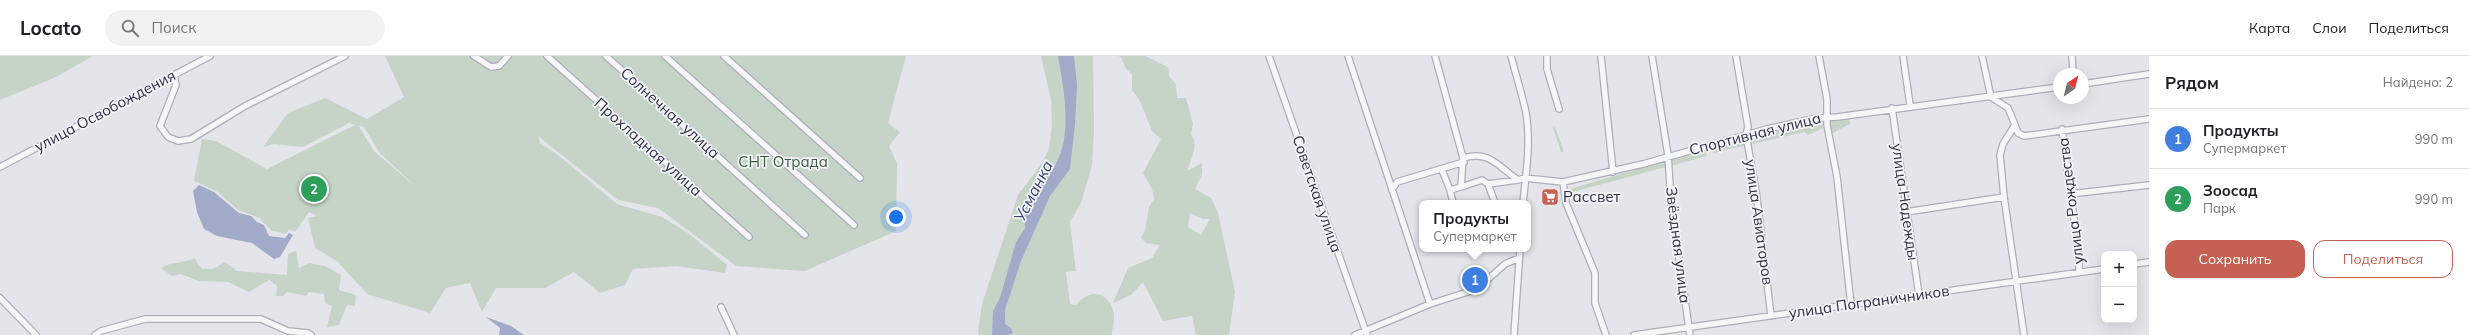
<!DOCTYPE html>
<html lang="ru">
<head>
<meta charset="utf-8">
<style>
  :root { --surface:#fff; --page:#f2f2f2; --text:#202124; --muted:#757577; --line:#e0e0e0; --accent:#c66052 }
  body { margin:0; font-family:Mulish,sans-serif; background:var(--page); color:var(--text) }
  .controls { position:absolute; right:12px; bottom:12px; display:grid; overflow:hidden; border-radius:8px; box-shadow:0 4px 16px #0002 }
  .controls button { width:36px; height:36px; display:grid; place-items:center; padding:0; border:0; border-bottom:1px solid var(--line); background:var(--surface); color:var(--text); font:20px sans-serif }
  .compass { position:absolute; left:2053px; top:12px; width:36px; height:36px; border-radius:50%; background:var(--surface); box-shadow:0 4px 16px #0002; rotate:35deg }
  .you { position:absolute; left:896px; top:161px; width:14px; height:14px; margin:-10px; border:3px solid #fff; border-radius:50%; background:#1a73e8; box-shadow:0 0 0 6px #1a73e833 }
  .badge { display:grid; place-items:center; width:26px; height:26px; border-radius:50%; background:var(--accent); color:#fff; font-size:13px; font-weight:700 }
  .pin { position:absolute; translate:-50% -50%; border:2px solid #fff; box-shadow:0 1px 4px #0006 }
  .popup { position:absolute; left:1419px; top:144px; width:112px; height:52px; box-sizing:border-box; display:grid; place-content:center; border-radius:8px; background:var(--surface); filter:drop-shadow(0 1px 3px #0005); font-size:13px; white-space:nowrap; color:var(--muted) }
  .popup b { font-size:15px; color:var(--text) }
  .popup::after { content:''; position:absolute; left:50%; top:100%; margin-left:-8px; border:8px solid transparent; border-top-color:var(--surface) }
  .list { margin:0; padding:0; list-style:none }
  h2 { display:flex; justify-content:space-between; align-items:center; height:52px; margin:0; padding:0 16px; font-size:17px }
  h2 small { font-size:13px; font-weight:400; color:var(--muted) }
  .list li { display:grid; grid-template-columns:26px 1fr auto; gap:12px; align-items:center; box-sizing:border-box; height:60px; padding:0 16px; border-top:1px solid var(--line) }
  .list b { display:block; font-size:15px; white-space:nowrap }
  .list p { margin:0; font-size:13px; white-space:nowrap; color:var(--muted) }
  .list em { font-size:13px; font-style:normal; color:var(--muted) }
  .actions { display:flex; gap:8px; padding:12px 16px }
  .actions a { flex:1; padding:9px 0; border:1px solid var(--accent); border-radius:12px; text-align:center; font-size:14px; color:var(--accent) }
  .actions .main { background:var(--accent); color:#fff }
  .icon { flex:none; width:22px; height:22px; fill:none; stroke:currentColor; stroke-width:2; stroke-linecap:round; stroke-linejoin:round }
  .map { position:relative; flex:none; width:2149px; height:279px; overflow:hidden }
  header { display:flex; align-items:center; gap:24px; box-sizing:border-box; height:56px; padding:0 20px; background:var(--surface); border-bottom:1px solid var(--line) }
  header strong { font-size:19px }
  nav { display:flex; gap:22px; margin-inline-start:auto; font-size:14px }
  .search { width:280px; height:36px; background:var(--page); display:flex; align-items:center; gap:10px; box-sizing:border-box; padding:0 14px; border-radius:22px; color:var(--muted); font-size:15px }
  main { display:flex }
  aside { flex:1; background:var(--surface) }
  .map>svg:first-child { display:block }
  .green { fill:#c5d4c6; fill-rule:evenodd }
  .water { fill:#a1aac8 }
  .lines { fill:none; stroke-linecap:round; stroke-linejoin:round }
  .minor-casing { stroke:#adaeb8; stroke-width:8 }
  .minor { stroke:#f6f6f9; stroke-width:5.5 }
  .labels { text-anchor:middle; stroke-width:3.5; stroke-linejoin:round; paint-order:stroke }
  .street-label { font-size:15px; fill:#2c2e42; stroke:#f3f4f8 }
  .park-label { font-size:15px; fill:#3b5d3d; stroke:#f3f4f8 }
  .poi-label { font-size:15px; fill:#2c2e42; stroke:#f3f4f8; text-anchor:start }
  .water-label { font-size:16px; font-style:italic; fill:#394373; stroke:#f3f4f8 }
</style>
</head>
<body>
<header>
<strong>Locato</strong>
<div class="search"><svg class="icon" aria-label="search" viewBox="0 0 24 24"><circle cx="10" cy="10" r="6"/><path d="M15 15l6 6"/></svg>Поиск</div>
<nav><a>Карта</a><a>Слои</a><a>Поделиться</a></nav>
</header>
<main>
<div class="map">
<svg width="2149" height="279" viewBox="0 0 2149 279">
  <rect width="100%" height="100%" fill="#e4e5eb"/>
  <path class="green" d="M0,0H93L54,22L0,44Z
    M385,0H906L888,67L900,76L889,90L897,107L896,175L805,215L736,210L658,152L618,144L538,80L540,87L558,99L617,148L662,161L688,177L727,209L725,217L676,210L633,213L625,229L600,237L574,216L545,232H496L482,256L470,227L446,232L430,257L367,238L338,206L315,192L308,162L317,160L309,156L296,175L289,174L285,178L271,174L259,162L238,154L218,136L194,125L202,83L216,85L267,113L355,69L349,67L303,91L274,88L263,91L288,57L325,42L367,63L404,41ZM358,69L364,71L379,96L417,132L374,95Z
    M1041,0H1093L1094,73L1092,109L1081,147L1070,166L1076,215L1066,216L1070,248L1076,249C1087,235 1104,233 1112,251C1116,260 1113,271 1111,279H979L978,276L982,248L1018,139L1044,104L1049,92L1052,68L1051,44Z
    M1118,0H1145L1168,11L1169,20L1176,28L1177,42H1186L1193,68L1191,78C1199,88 1191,104 1187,115L1202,107V118L1195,133L1211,142L1218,157L1235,236L1229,279H1196L1192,260L1163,265L1143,226L1131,239L1113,247L1128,212L1152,202L1160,189L1146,187L1141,182L1145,174L1149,151L1154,143L1152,133L1143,117L1161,83L1152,75L1140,45L1132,34V18L1126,13L1121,1ZM1190,157L1203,163H1210L1201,179L1188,171Z
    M1849,55L1850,68L1831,78L1828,76L1829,61Z
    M1821,64L1823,72L1808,79L1804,76L1713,97V91Z
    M1555,71L1564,96H1561L1553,72Z
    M1705,93L1707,100L1569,137L1570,133Z
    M296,195L299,212L309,207L325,210L341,219L339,234L356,239L355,250L347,249L339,269L327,271L332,250L325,247L324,238L309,236L306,240L287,236L283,240H276L277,230L269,224L249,236L228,226L199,225L181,218L172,220L161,212C172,205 183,208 194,202L202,213H213L225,206L237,215L287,219L288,198Z"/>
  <path class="water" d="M1058,0H1074L1077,29L1075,68L1070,113L1050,140L1021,205L1005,254V268L1011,272L1013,277L1008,279H992L993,255L1000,242L1016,186L1025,172L1024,154L1045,123L1046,115L1052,114C1074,84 1064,34 1058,0Z
    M199,129L214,136L239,157L251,160L257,166L264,169L269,180L285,182L289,177L293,179L280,201L274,203L252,187L217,180L204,173L197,156L193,135Z
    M486,261L511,270L524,279H499L500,272Z"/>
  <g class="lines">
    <defs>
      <path id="minor" d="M474,0L491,11L499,10L508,0
        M547,0L749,181
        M606,0L805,179
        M665,0L854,169
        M724,0L860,122
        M1269,0L1367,279
        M1348,0L1430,248
        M1435,0L1463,102L1461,131L1450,134L1453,147
        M1511,0C1516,19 1522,38 1526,57C1531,86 1526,118 1523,147
        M1547,0V13L1559,53
        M1601,0L1613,116
        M1652,0L1668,99L1671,147L1690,279
        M1736,0L1748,71L1746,79L1756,135L1771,260
        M1819,0L1827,43V69L1837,121L1851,249
        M1903,0L1910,49
        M1982,0L1991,41
        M2072,0L2073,18
        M174,19L176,29L160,70L168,81L178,85L191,83L245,50L345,0
        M2083,28L2149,18
        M1991,41L2008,52L2015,69L2003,88L2000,99L2004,141L2024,279
        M1892,52L1919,239
        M2015,69L2018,77L2024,80L2149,63
        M2062,73L2079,200V216
        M1463,102C1489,94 1498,110 1518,124L1525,122L1563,126L1643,108L1767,73L1817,62L1837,61L2059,31
        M0,111L210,0
        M1442,114L1450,134
        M1563,126L1566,147L1595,217V247L1606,279
        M1488,128L1495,147
        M1461,131L1482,124L1488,128L1518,124
        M1392,134L1397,126L1464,106
        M2070,138L2149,129
        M1906,156L2004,141
        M2134,208L2149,206
        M0,242L36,279
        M721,251L734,279
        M95,279L101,275L145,263H261L288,275L308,277L311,279
        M1355,279L1430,248L1477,233L1505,208L1519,202
        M1514,279L1520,193
        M1634,279L2104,213"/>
    </defs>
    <use href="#minor" class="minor-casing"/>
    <use href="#minor" class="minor"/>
  </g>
  <defs>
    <symbol id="supermarket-square" viewBox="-11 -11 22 22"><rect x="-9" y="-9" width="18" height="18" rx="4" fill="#c66052" stroke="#f3f4f8"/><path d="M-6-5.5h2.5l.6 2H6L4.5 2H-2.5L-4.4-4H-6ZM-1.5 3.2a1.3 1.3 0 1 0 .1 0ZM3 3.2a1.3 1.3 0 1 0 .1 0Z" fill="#fff"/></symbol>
  </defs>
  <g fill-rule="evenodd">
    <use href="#supermarket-square" x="1540" y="131" width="20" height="20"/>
  </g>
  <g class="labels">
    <g class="street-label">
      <text transform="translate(105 55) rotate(-28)" y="5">улица Освобождения</text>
      <text transform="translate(670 57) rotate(42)" y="5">Солнечная улица</text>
      <text transform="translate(1755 78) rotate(-14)" y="5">Спортивная улица</text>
      <text transform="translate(648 91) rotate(42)" y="5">Прохладная улица</text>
      <text transform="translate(1317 138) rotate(71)" y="5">Советская улица</text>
      <text transform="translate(2071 145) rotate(-97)" y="5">улица Рождества</text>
      <text transform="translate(1905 146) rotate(82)" y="5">улица Надежды</text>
      <text transform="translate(1759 166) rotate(82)" y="5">улица Авиаторов</text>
      <text transform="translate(1678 189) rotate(83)" y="5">Звёздная улица</text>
      <text transform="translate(1869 246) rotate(-8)" y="5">улица Пограничников</text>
    </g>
    <g class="park-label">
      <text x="783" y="111">СНТ Отрада</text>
    </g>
    <g class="poi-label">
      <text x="1563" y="146">Рассвет</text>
    </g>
    <g class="water-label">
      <text transform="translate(1033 135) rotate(-63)" y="6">Усманка</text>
    </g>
  </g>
</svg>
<div class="controls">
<button>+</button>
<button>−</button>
</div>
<svg class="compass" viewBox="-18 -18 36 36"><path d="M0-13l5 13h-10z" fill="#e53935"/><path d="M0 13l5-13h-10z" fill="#757577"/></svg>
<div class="you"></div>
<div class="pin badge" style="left:1475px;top:224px;background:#3f7fe0">1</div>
<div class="popup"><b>Продукты</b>Супермаркет</div>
<div class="pin badge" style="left:314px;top:133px;background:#2e9e5b">2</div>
</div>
<aside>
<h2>Рядом<small>Найдено: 2</small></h2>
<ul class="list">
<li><span class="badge" style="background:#3f7fe0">1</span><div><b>Продукты</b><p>Супермаркет</p></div><em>990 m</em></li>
<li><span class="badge" style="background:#2e9e5b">2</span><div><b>Зоосад</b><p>Парк</p></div><em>990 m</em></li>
</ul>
<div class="actions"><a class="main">Сохранить</a><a>Поделиться</a></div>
</aside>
</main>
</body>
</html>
